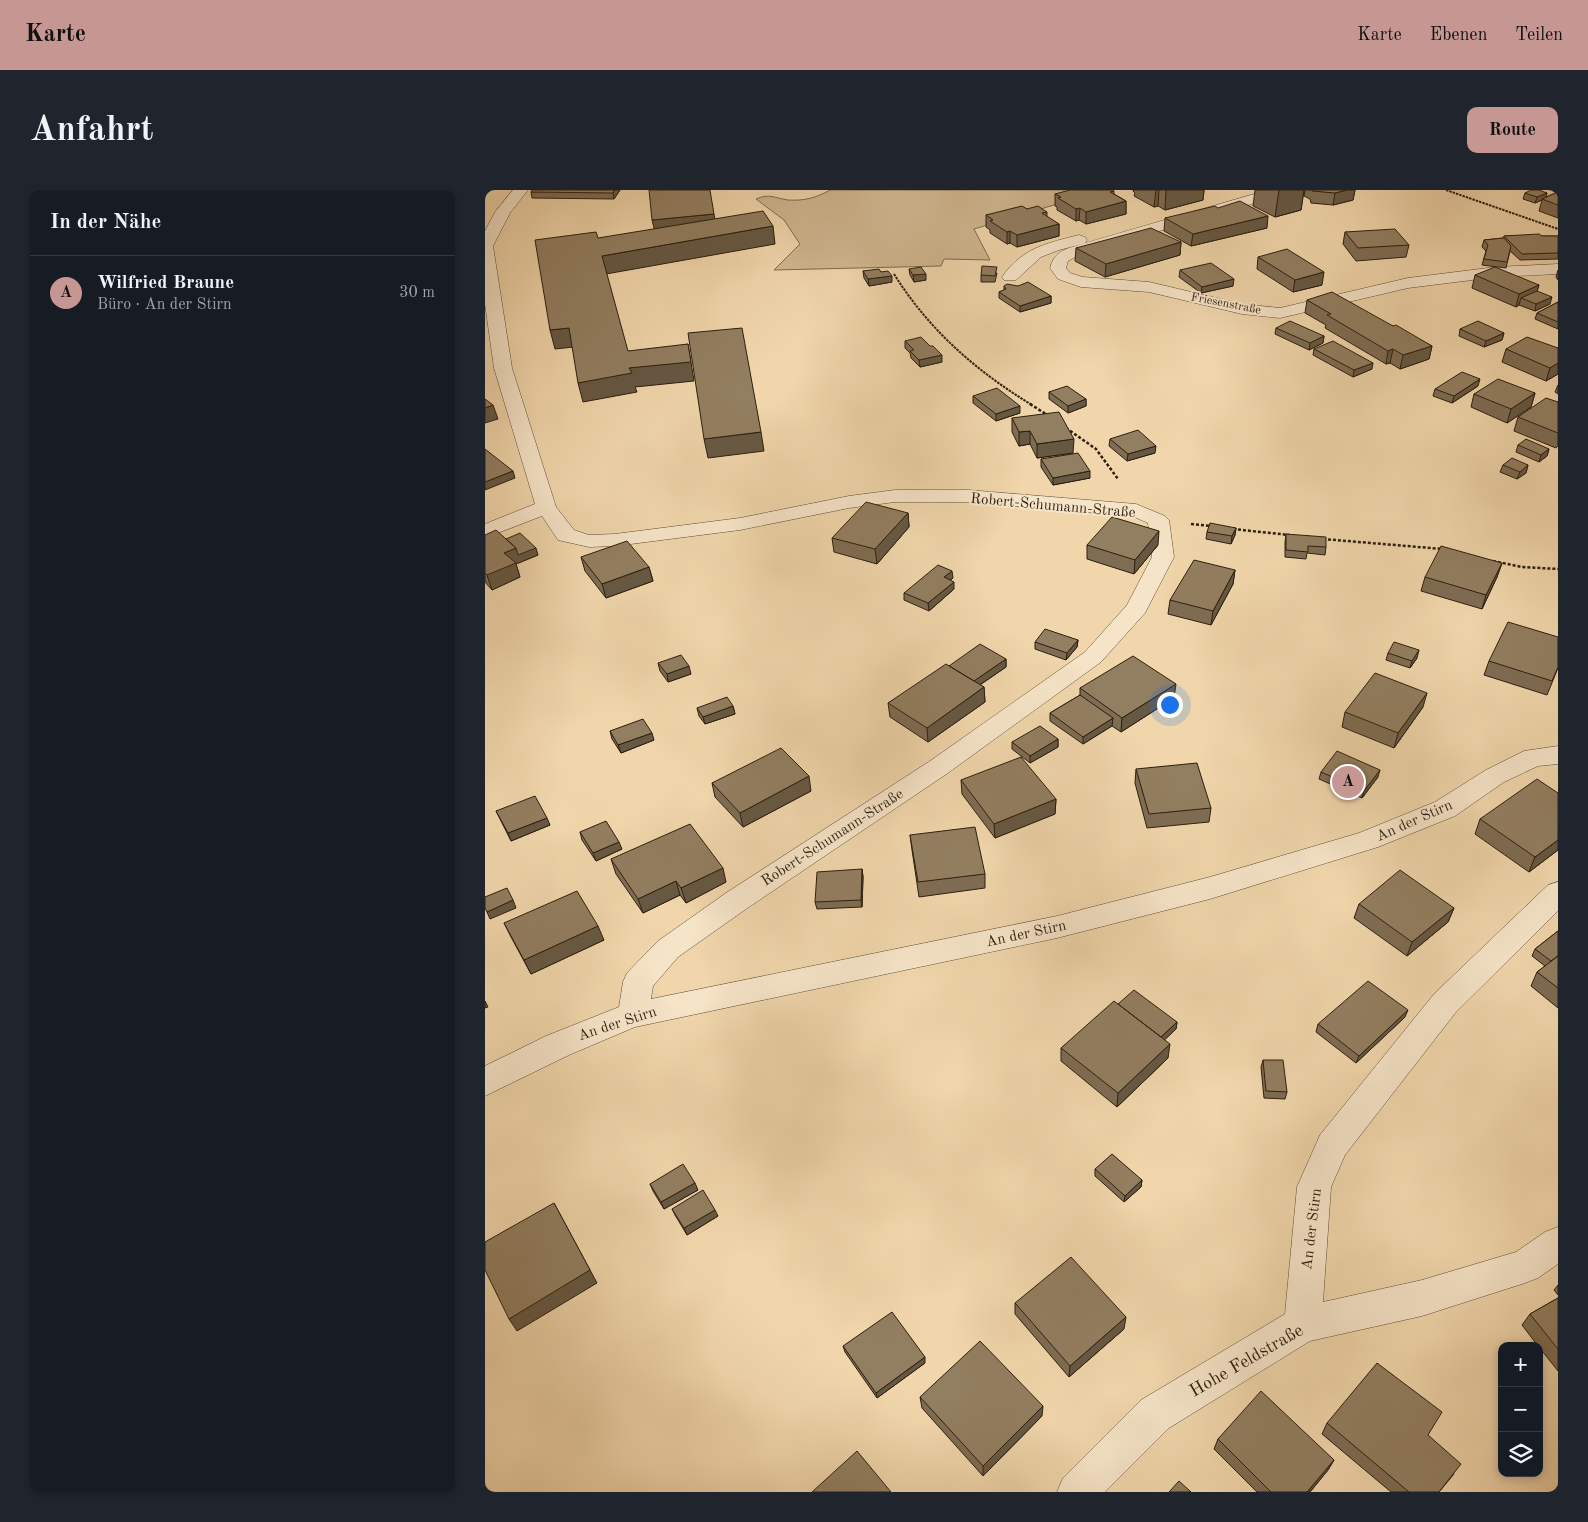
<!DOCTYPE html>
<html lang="de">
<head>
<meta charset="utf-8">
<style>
  :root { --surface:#171b24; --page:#20242c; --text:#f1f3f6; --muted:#9ea1a6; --line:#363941; --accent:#c59692 }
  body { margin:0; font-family:"Old Standard TT",serif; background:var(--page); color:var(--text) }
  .controls { position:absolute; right:15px; bottom:15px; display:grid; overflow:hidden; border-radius:10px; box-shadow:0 2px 8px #0003 }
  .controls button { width:45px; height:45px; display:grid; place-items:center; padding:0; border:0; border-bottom:1px solid var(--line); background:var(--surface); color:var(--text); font:25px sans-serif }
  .you { position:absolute; left:684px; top:514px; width:18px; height:18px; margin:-12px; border:4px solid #fff; border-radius:50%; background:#1a73e8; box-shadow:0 0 0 8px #1a73e833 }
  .badge { display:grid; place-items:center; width:32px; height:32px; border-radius:50%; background:var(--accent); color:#111; font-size:16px; font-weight:700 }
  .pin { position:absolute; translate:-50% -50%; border:2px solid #fff; box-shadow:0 1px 5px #0006 }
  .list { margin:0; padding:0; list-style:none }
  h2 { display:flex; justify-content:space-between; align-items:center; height:65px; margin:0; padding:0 20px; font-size:21px }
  h2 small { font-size:16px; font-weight:400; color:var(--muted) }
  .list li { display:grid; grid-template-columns:32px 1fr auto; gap:15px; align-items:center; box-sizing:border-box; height:75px; padding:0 20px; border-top:1px solid var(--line) }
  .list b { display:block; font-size:19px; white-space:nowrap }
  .list p { margin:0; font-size:16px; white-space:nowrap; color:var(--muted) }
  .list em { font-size:16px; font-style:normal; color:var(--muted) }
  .icon { flex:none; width:28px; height:28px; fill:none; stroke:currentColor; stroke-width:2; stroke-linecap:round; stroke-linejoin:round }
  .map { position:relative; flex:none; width:1073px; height:1302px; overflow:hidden; border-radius:10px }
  header { display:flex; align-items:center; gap:30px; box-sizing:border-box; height:70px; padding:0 25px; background:var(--accent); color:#111 }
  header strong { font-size:24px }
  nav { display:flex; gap:28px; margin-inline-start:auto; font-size:18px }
  .intro { display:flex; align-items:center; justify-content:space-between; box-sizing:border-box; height:120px; padding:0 30px }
  h1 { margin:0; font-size:35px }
  .button { padding:12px 22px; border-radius:10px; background:var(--accent); color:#111; font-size:18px; font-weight:700 }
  main { display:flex; gap:30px; padding:0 30px }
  aside { flex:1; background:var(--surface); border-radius:10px; box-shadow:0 2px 8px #0003 }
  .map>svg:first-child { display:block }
  .green { fill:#d0b790; stroke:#7e6a50 }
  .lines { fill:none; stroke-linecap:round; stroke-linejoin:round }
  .minor-casing { stroke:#5d4c36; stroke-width:1 }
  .path-far1 { stroke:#2c1e0f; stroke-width:2; stroke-dasharray:2.5 1; stroke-linecap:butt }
  .path { stroke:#2c1e0f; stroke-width:2.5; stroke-dasharray:3 2; stroke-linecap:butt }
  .minor { fill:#f6e4c8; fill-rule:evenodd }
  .wall { fill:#7e6c53; stroke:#2c1e0f }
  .shaded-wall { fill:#665843; stroke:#2c1e0f }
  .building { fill:#927e60; stroke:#2c1e0f }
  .labels { text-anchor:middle; stroke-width:4; stroke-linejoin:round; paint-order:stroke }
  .far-street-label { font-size:12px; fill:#2c1e0f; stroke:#f6e4c8 }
  .street-label { font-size:15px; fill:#2c1e0f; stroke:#f6e4c8 }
  .near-street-label { font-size:18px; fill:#2c1e0f; stroke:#f6e4c8 }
</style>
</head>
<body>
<header>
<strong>Karte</strong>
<nav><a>Karte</a><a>Ebenen</a><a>Teilen</a></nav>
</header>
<div class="intro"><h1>Anfahrt</h1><a class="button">Route</a></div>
<main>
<aside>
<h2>In der Nähe<small></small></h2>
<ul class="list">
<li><span class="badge">A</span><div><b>Wilfried Braune</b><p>Büro · An der Stirn</p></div><em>30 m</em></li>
</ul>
</aside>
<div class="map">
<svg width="1073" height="1302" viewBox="0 0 1073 1302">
  <rect width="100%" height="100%" fill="#f1d6ab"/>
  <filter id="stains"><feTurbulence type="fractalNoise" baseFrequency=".004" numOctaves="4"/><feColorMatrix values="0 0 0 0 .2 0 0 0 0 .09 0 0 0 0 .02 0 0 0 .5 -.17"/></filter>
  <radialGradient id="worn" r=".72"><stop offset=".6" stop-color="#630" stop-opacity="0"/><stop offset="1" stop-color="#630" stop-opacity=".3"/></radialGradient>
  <path class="green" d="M345,0H619L489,39L505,70L459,69L456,76L289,80L315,54L299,30L271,9C285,3 289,8 303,10C319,11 331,8 345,0Z"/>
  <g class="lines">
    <defs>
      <path id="minor" d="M28,0H43L25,23L8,56L27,178L71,317L89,340L104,345L130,344L255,328L364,306L410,300H483L651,314L680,326L684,330L689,367L660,423L616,472L463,583L261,719L193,767L168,796L166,809L572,726L725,687L874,643L950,612L1001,580L1039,561L1073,556V574L1053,576L1019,592L970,626L893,657L725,709L572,748L150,837L84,865L0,906V876L61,846L134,817L138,792L142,783L173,751L241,703L445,571L600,462L642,415L667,367L663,333L647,326L483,312H410L364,318L255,340L130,356L104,357L73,350L57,326L0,348V334L50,314L9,178L0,114V41L10,22Z
        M783,0H806L804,3L596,64L583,71L581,78L585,83L598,87L664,92L757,114L795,118L923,88L1011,77L1073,74V84L1011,87L923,98L795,128L757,124L664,102L596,97L573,89L565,78C569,61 581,59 597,54L574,60L556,67L531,90H519L517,87C537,58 562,53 594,45L600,47L602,50L600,53Z
        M1073,692V721L971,822L860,965L846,997L838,1112L937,1090L1031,1062L1060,1042L1073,1037V1074L1053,1088L1040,1093L937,1126L825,1151L684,1238L620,1302H572L578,1288L656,1210L800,1124L812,997L835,945L949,804L1063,695Z"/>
    </defs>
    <use href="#minor" class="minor-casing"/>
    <path class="path-far1" d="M961,0L1073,39
      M409,84C444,140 491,181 547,215"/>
    <path class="path" d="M545,214L564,226
      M581,238L611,259L633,289
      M706,334L727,336
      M748,339L804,345
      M838,349L958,359
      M1008,371L1037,377L1073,379"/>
    <use href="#minor" class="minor"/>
  </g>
  <path class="wall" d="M135,0L129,9L47,8L46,2Z
    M648,0H719L718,10L680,20L673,16L669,17L649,6L650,3L648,1Z
    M770,0H819L816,20L790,27L768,16Z
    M820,0H870L868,10L848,15L826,13L825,9L819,6Z
    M629,1V4L641,11V24L601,34L594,30L591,31L572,20V17L570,16V4Z
    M1073,2V28L1054,21L1057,10L1050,13L1038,9L1040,3H1062L1061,7Z
    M542,19L562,22V27L574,34V46L532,57L525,53L522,54L505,43V40L501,37V25Z
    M680,28L782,38L706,56L679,41Z
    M860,42L924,55L921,67L871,71L858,54Z
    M1019,46H1073V69L1035,70L1025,61L1021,78L997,75L1001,61L997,57L999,50L1018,48Z
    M696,52L695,65L620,87L590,71L591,58Z
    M773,67L837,95L808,102L772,79Z
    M424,79L441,90L429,92L425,85Z
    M695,80L748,96L716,103L694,87Z
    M1073,80V90L1071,87Z
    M378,81L396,82L407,92L384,96L379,88Z
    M512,83L510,92H496V85Z
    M990,85L1054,95L1052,101L1065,114L1050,121L1034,115L1031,117L987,98Z
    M519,96L566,106V113L535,122L514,108V102L519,100Z
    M822,110L908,136L947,156L944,169L915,179L905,173L901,174L840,138L841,135L820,123Z
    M1073,112V139L1050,129L1052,123Z
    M791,138L839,146L838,153L824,160L790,144Z
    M975,139L1019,143L1017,150L999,157L974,146Z
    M420,151L445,156L457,172L435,177L426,168L425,163L420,158Z
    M1073,158V184L1061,191L1017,172L1021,159Z
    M829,159L887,179L868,187L828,165Z
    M1073,195V204L1070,202Z
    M993,196L967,213L948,206L950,199Z
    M564,202L601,209V216L583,223L564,209Z
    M1050,203L1046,217L1022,233L986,217L989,204Z
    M488,206L535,223L511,231L488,213Z
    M1073,212V256L1071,258L1029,241L1033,227Z
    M527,228L588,263L552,268L545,254L534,256L527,242Z
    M625,249L670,263L642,271L624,256Z
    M1033,255L1064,259L1062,266L1054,272L1031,262Z
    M556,269L605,288L568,295L556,277Z
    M1018,275H1043L1041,283L1032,289L1015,282Z
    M423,323L424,337L392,374L349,362L347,348Z
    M751,338L750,345L746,354L721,349L722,342Z
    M801,344L841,357L840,365L822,363L821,369L800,367V352Z
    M0,345L21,349L53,365L31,374L35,387L7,400L0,392Z
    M602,355H673L649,384L602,369Z
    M96,367L164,377L168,391L121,408L100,381Z
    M1017,373L1012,387L997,419L936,401L940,387Z
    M750,380L748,394L726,435L683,424L685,410Z
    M468,388L465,390L469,399L444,421L419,410V403Z
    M593,450L592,457L581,470L550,459V452Z
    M903,463L932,468L925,478L901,470Z
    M521,469V477L495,495L499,497L500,512L443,552L405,527L403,513L464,476Z
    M1004,471L1073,478L1062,505L999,485Z
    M173,473L206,484L183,492L175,481Z
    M595,498L689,508L636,542L627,536L598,554L565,531V523L595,505Z
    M248,516L250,524L220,534L214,526L212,518Z
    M938,517L909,558L857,537L860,522Z
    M125,541L169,550L136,563L127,549Z
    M573,549V557L545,573L527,559V552Z
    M651,579L726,618L724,632L662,638L650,593Z
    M836,582L893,587L877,608L834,589Z
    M476,590L571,609L570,624L510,648L477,604Z
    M227,593L326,601L258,637L230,607Z
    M1073,603V660L1044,682L990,644L995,629Z
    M11,621L65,635L26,651Z
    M95,642L137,659L111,671L97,650Z
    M425,645L500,684V698L434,707L427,660Z
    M126,669L241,692L201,713L195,705L158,723L131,684Z
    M377,679L378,687L377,717L332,719L330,712Z
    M874,714L969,718L963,732L922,766L869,728Z
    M19,733L119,750L46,784L26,747Z
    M1073,741V818L1046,796L1052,782L1060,776L1047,766L1050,759Z
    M633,814L692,832L691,839L679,850L683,868L632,917L576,871V858Z
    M920,827L871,873L831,842L833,834Z
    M778,870L802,902L800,909L779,908L776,877Z
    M610,979L657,990L656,997L639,1012L610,986Z
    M165,994L213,1000L179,1019L168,1001Z
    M187,1019L233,1026L202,1045L190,1025Z
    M1073,1095V1105L1069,1100Z
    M1073,1108V1181L1054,1157V1156H1053L1037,1135L1045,1124Z
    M530,1113L639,1139L584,1187L530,1124Z
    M358,1156L440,1173L392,1208L360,1162Z
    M435,1207L557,1226L498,1286L437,1218Z
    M842,1233L943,1245L969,1284L954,1302H906L837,1244Z
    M733,1249L849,1270L843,1280L825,1302H772L729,1259Z"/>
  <path class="shaded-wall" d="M129,0H135L129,9L128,3Z
    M671,0H674L673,16L669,17Z
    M681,0H719L718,10L680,20Z
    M794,0H819L816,20L790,27Z
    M862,0H870L868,10L848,15L850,3Z
    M1062,3L1060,9H1057V10L1050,13L1052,7Z
    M641,11V24L601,34V22Z
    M595,18L594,30L591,31V19Z
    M229,24L231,36L170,42L167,30Z
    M783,26L782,38L706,56L708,44Z
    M574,34V46L532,57V45Z
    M288,36L290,54L121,84L117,66Z
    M525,41V53L522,54V42Z
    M696,52L695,65L620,87L621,74Z
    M839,82L837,95L808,102L810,90Z
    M441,84V90L429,92L428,85Z
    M407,86V92L384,96L383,89Z
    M749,89L748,96L716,103L717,97Z
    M1054,95L1050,108H1036L1034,115L1031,117L1034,104Z
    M566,106V113L535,122V116Z
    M1067,107L1065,114L1050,121L1051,114Z
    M84,138L89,157L70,159L65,140Z
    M1019,143L1017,150L999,157L1001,151Z
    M839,146L838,153L824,160L825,153Z
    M203,154L209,191L150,197L152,202L98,212L93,193L144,178Z
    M947,156L944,169L915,179L918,165Z
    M908,159L905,173L901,174L903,161Z
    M457,165V172L435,177L434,170Z
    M888,173L887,179L868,187L869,180Z
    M1073,173V184L1061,191L1065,178Z
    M995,189L993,196L967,213L969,206Z
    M1050,203L1046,217L1022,233L1026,219Z
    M601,209V216L583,223V216Z
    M8,215L13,229L0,233V218Z
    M535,216V223L511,231V224Z
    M545,241V254L534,256V242Z
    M276,242L279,261L223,268L219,249Z
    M589,249L588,263L552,268V254Z
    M671,256L670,263L642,271L643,264Z
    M1064,259L1062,266L1054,272L1056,265Z
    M1043,275L1041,283L1032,289L1035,282Z
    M28,281L30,288L0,300V292Z
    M605,281V288L568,295V288Z
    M423,323L424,337L392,374L390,359Z
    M751,338L750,345L746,354L747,346Z
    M674,341L673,355L649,384L650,370Z
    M31,358H51L53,365L31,374L35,387L7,400L2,385L19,363Z
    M1017,373L1012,387L997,419L1001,405Z
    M164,377L168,391L121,408L117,394Z
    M750,380L748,394L726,435L728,421Z
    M467,381L468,388L460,395L459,387Z
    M469,392V399L444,421L443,413Z
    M593,450L592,457L581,470L582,463Z
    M934,460L932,468L925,478L927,471Z
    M521,469V477L484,502L483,495Z
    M204,476L206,484L183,492L182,484Z
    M691,494L689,508L636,542L637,528Z
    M499,497L500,512L443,552L442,538Z
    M942,503L938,517L909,558L913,543Z
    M248,516L250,524L220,534L218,527Z
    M628,528L627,536L598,554V547Z
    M167,543L169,550L136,563L133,555Z
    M573,549V557L545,573V566Z
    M895,580L893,587L877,608L879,601Z
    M324,586L326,601L258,637L255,623Z
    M571,609L570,624L510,648L509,634Z
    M62,628L65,635L26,651L23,643Z
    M1073,650V660L1044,682L1050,667Z
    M134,652L137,659L111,671L108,663Z
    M238,678L241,692L201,713L196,698Z
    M377,679L378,687L377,717L376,710Z
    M191,691L195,705L158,723L153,709Z
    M28,710L31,718L5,729L2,722Z
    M969,718L963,732L922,766L927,752Z
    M113,736L119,750L46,784L39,770Z
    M0,811L3,817L0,818Z
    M923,820L920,827L871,873L874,866Z
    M692,832L691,839L671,858L672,851Z
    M685,854L683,868L632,917L633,903Z
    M657,990L656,997L639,1012L640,1006Z
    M210,993L213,1000L179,1019L176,1012Z
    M69,1013L112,1093L32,1141L24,1129Z
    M230,1020L233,1026L202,1045L199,1038Z
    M641,1127L639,1139L584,1187L585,1176Z
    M440,1167V1173L392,1208L391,1203Z
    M558,1216L557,1226L498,1286V1276Z
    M849,1270L843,1280L825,1302H822Z"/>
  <path class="building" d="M47,0H129L128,3L46,2Z
    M164,0H225L229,24L167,30Z
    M585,0H628L629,1L625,2L641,11L601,22L595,18L591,19L573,8L576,7L570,4Z
    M827,0H862L850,3L827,1Z
    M1046,0H1054L1062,3L1052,7L1040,3Z
    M1073,2V15L1057,9Z
    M755,11L783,26L708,44L680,28L730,16L733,18Z
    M537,16L542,19L553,16L562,22L557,23L574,34L532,45L525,41L522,42L505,31L508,30L501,25Z
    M278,21L288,36L117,66L143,161L203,154L206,172L144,178L147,183L93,193L84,138L65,140L50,50L111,42L113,48Z
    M666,38L696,52L621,74L591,58Z
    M910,39L924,55L873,58L860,42Z
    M1054,44L1057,46H1073V63L1037,64L1019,46Z
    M1019,48L1026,56L1022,72L999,69L1003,55L999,50Z
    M802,59L839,82L810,90L773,67Z
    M726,73L749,89L717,97L695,80Z
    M497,76L512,77L510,86L496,85Z
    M436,77L441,84L428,85L424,79Z
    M1010,77L1054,95L1034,104L990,85Z
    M394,79L396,82L403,81L407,86L383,89L378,81Z
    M543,92L566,106L535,116L514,102L521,99L519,96L522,94L533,96Z
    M1052,101L1067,107L1051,114L1036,108Z
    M847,102L908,136L911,135L947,156L918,165L908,159L903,161L842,125L846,124L822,110Z
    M1073,112V132L1052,123Z
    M805,131L839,146L825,153L791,138Z
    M993,131L1019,143L1001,151L975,139Z
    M257,138L276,242L219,249L203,143Z
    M436,147L445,156H448L457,165L434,170L425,161L429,160L420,151Z
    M1042,147L1073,158V173L1065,178L1021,159Z
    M848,151L888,173L869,180L829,159Z
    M977,182L995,189L969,206L950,199Z
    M1013,189L1050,203L1026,219L989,204Z
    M582,196L601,209L583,216L564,202Z
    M512,198L535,216L511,224L488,206Z
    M1061,208L1073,212V243L1033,227Z
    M0,209L8,215L0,218Z
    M574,222L589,249L552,254L545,241L534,242L527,228Z
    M653,240L671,256L643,264L625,249Z
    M1041,249L1064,259L1056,265L1033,255Z
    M0,259L28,281L0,292Z
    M593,263L605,281L568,288L556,269Z
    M1027,268L1043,275L1035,282L1018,275Z
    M381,312L423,323L390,359L347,348Z
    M627,327L674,341L650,370L602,355Z
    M725,333L751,338L747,346L722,342Z
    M11,340L31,358L19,363L31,373L2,385L0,383V345Z
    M35,343L51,358L33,365L31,358L21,349Z
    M801,344L841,347V357L823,356V362L801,360Z
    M142,351L164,377L117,394L96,367Z
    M956,356L1017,373L1001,405L940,387Z
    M709,370L750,380L728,421L685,410Z
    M453,375L467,381L459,387L469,392L443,413L419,403Z
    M1023,432L1073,447V477L1067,491L1004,471Z
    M560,439L593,450L582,463L550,452Z
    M909,452L934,460L927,471L903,463Z
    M495,454L521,469L489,491L464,476Z
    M196,465L204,476L182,484L173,473Z
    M648,466L691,494L637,528L595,498Z
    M461,474L499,497L442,538L403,513Z
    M890,483L942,503L913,543L860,522Z
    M595,505L628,528L598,547L565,523Z
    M242,507L248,516L218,527L212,518Z
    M158,529L167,543L133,555L125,541Z
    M555,536L573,549L545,566L527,552Z
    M296,558L324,586L255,623L227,593Z
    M852,561L895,580L879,601L836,582Z
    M536,567L571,609L509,634L476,590Z
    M712,573L726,618L664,624L651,579Z
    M1052,589L1073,603V650L1050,667L995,629Z
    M50,606L62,628L23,643L11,621Z
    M121,631L134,652L108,663L95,642Z
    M205,634L238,678L196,698L191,691L153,709L126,669Z
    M490,637L500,684L433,692L425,645Z
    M377,679L376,710L330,712L332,682Z
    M915,680L969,718L927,752L874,714Z
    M22,698L28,710L2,722L0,718V707Z
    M92,701L113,736L39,770L19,733Z
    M1073,741V766L1066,771L1050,759Z
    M1073,766V798L1052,782Z
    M883,791L923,820L874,866L833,834Z
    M649,800L692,832L676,847L633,814Z
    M629,811L685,854L633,903L576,858Z
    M778,870H798L802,902L781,901Z
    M627,964L657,990L640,1006L610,979Z
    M198,974L210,993L176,1012L165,994Z
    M218,1000L230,1020L199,1038L187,1019Z
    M69,1013L105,1080L24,1129L0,1080V1052Z
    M586,1067L641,1127L585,1176L530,1113Z
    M1073,1108V1159L1045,1124Z
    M407,1122L440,1167L391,1203L358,1156Z
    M495,1151L558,1216L498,1276L435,1207Z
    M892,1173L957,1222L943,1245L976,1274L954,1302H924L842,1233Z
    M776,1201L849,1270L822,1302H786L733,1249Z
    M372,1261L406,1302H327Z
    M694,1291L706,1302H684Z"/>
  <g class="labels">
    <g class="far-street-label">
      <text transform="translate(741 113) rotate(11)" y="4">Friesenstraße</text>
    </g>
    <g class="street-label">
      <text transform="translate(568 315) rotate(5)" y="5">Robert-Schumann-Straße</text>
      <text transform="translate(929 630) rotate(-24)" y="5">An der Stirn</text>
      <text transform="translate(347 647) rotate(-33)" y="5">Robert-Schumann-Straße</text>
      <text transform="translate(541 743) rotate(-12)" y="5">An der Stirn</text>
      <text transform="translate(132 833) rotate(-18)" y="5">An der Stirn</text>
      <text transform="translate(826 1039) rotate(-83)" y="5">An der Stirn</text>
    </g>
    <g class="near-street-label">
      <text transform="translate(761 1170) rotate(-30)" y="6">Hohe Feldstraße</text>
    </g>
  </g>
  <rect width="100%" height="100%" filter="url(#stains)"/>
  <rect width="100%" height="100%" fill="url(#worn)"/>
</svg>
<div class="controls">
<button>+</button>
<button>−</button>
<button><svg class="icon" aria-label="layers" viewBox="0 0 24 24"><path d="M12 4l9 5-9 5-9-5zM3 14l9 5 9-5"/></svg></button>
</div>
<div class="you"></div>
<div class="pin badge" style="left:863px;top:592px">A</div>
</div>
</main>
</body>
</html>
